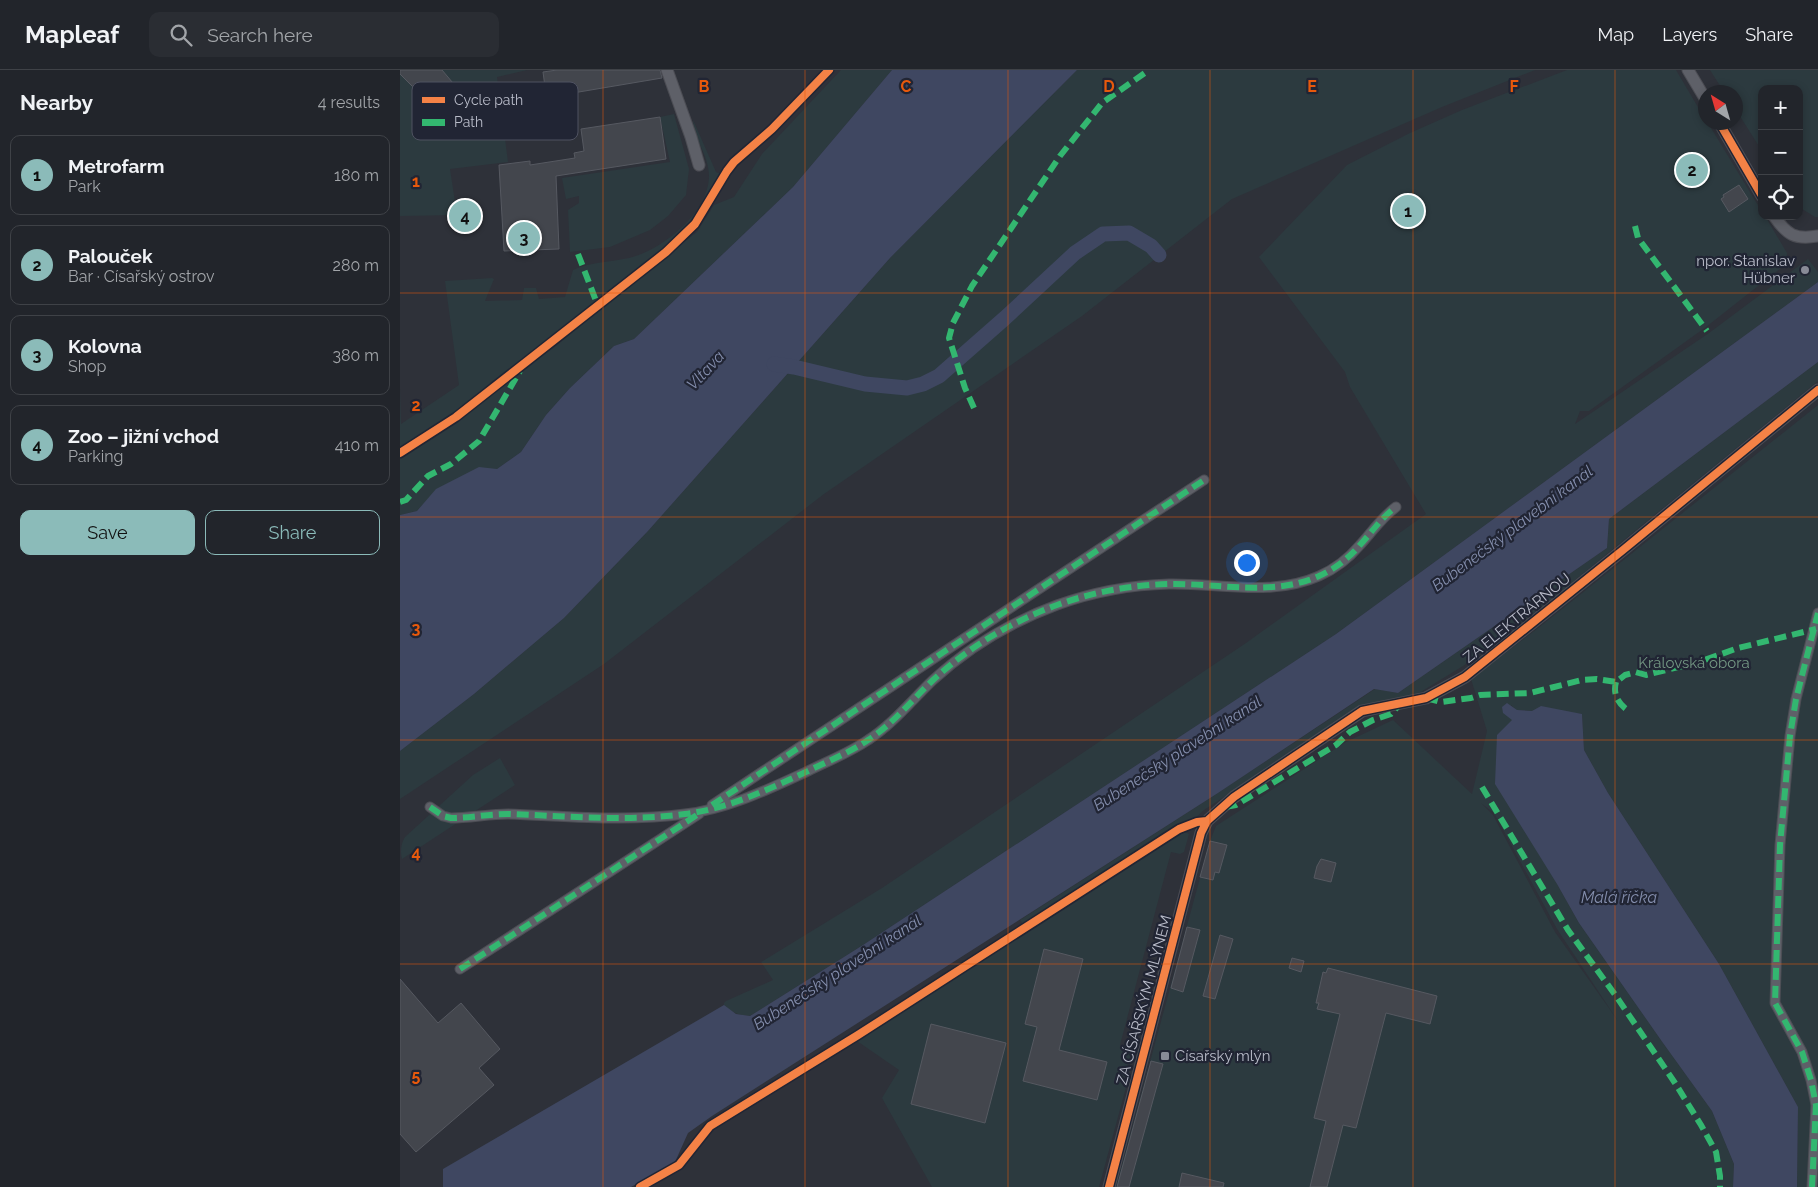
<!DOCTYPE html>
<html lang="en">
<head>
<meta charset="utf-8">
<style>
  :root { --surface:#22252b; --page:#2a2d33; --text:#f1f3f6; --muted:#a2a5a9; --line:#3f4247; --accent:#8bbbb9 }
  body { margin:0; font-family:Raleway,sans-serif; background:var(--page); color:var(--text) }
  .controls { position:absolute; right:15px; top:15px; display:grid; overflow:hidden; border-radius:10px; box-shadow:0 2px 8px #0003 }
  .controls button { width:45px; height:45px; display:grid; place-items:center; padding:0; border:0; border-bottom:1px solid var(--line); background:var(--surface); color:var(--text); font:25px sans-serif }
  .compass { position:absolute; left:1298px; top:15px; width:45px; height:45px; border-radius:50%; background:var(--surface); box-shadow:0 2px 8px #0003; rotate:323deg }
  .you { position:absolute; left:846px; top:492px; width:18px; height:18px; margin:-12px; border:4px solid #fff; border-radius:50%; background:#1a73e8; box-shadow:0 0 0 8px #1a73e833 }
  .badge { display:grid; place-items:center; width:32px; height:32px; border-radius:50%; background:var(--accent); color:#111; font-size:16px; font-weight:700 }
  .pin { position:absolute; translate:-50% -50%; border:2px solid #fff; box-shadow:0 1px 5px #0006 }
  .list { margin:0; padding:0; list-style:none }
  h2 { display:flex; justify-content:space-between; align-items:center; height:65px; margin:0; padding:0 20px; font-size:21px }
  h2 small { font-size:16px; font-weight:400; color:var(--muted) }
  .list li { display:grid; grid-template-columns:32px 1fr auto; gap:15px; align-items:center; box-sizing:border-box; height:80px; margin:0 10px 10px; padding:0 10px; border:1px solid var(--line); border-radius:10px }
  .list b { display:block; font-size:19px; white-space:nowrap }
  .list p { margin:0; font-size:16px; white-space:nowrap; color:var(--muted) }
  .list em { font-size:16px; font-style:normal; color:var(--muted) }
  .actions { display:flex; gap:10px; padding:15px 20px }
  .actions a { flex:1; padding:11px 0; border:1px solid var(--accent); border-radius:10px; text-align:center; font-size:18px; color:var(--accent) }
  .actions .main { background:var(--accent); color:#111 }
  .icon { flex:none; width:28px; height:28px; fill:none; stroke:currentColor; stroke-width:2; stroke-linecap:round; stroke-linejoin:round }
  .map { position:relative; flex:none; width:1418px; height:1117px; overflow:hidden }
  header { display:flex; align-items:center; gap:30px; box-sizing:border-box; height:70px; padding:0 25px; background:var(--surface); border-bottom:1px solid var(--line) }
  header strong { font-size:24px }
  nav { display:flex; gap:28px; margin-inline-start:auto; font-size:18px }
  .search { width:350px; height:45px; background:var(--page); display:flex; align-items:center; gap:12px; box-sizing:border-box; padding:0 18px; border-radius:10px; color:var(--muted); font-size:19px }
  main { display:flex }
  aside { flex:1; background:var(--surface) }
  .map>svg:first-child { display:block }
  .green { fill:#2c3a3f; fill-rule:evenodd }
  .water { fill:#3f4761 }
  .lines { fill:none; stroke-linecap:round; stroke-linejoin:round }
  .canal { stroke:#3f4761; stroke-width:15 }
  .building { fill:#43464d; stroke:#565961 }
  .pedestrian-casing { stroke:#4c4d54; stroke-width:11 }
  .minor-casing { stroke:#4c4d54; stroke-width:13 }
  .pedestrian { stroke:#5e6068; stroke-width:9 }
  .minor { stroke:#5e6068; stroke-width:11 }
  .quiet { stroke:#33b770; stroke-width:6; stroke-dasharray:12 6; stroke-linecap:butt }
  .cycleway-casing { stroke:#212534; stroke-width:11 }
  .cycleway { stroke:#f48246; stroke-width:8 }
  .grid { fill:none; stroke:#e8590c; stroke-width:1; stroke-opacity:0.55 }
  .poi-dot { fill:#888b97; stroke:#212534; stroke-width:2 }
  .labels { text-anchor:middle; stroke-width:4.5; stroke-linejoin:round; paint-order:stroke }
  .poi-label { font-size:15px; fill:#b9bcc9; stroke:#212534; text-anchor:end }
  .street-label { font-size:15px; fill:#b9bcc9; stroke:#212534 }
  .park-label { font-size:15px; fill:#739783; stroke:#212534 }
  .water-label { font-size:16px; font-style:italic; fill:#848ead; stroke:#212534 }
  .key { fill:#212534; stroke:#4f5261; stroke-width:1 }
  .key-label { font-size:14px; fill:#b9bcc9 }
  .grid-label { font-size:16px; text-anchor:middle; font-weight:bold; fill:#e8590c; stroke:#212534; stroke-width:4.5; stroke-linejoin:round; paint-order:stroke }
</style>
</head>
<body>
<header>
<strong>Mapleaf</strong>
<div class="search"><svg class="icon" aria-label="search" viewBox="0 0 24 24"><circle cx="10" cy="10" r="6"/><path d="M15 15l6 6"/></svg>Search here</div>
<nav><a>Map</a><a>Layers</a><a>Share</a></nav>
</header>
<main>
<aside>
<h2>Nearby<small>4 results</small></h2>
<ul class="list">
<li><span class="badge">1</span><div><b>Metrofarm</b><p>Park</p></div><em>180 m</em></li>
<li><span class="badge">2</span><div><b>Palouček</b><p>Bar · Císařský ostrov</p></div><em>280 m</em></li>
<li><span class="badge">3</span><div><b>Kolovna</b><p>Shop</p></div><em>380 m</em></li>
<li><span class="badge">4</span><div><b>Zoo – jižní vchod</b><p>Parking</p></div><em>410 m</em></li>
</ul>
<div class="actions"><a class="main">Save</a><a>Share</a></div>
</aside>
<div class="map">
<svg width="1418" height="1117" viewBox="0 0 1418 1117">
  <rect width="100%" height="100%" fill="#2e3139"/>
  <path class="green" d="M0,0H127L97,7L108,92L50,99L57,145L0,146Z
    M441,0H492L393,117L234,269L214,276L170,318L146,345L121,382L97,399L37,419L17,441L0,445V319L1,354L59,315L45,211L92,208L94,209L85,231L122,230L124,218H136L139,229L165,227L173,200C190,192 211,192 229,188C262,180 307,144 309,108C310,87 294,70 293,50L316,102L323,105L293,153L258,187L90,313L107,310L156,276L219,223L297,162L314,135L334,127L362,84Z
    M677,0H1135L1042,37L832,129L682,246L424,424L204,594L0,729V681L74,624L164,548L248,461L490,188Z
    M1167,0H1276L1305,49L1306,52L1308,53L1362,142V146H1365L1387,183L1386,194L1306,257L1189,341H1180L1175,354L1309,263L1408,189L1418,202V212L936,564L463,875L350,946C339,945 332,943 324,935V933L326,931L373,910L361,892L482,818L846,573L1026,444L950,317L945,302L859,187L947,95L1010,63L1062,40Z
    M1310,0H1418V147H1415L1399,137V19H1362V81L1336,40V22H1324Z
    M274,44L289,99L286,125L268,146L250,160L210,177L170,182L168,140L179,133V126L166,129L162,108L270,92L260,47Z
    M1418,292V311L1147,533L1063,596L1019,623L996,630L965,634L804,740L792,751L719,794L624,855L620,850L818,723L975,619L998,623L1207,478L1209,449Z
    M1418,335V1117H1397L1398,1037L1319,894L1208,723L1184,680L1182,644L1116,640L1111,635L1112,649L1157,814L1179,853L1263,973L1312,1041L1334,1094L1333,1117H716L810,771L816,756L946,672L993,650L1072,724L1087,661L1071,609L1142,555ZM1081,733L1094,743L1157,859L1218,951L1155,862L1093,745Z
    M100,688L115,715L2,789C0,782 1,773 5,767L73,705Z
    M781,760L789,764L784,782L780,784L771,782L720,975L732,979L724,1008L728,1010L699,1117H532L482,1028L499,1000L457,971Z"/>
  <path class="water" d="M492,0H677L490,188L248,461L164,548L74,624L0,681V445L17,441L36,419L79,397L97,399L121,382L146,345L170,318L214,276L234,269L393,117Z
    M1418,212V292L1209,449L1207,478L998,623L974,619L818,723L312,1046L288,1063L275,1092L231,1117H43V1099L324,935L336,944L350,946L463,875L936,564Z
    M1107,633L1117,640L1132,641L1141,636L1182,644L1184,680L1208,723L1319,894L1398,1037L1397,1117H1333L1334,1094L1312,1041L1263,973L1179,853L1157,814L1095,714L1097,665L1112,650L1103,643L1102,637Z"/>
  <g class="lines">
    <path class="canal" d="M374,294L394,297L465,314L507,318L523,314L539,306L605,248L675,183L703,164L729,163L751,176L759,185"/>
  </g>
  <path class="building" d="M0,0H42L58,19L57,29L49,37L38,36L26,24L23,27L0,4Z
    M157,0H260L262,8L161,25L163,36L148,39L143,2Z
    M260,47L266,89L156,106L159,179L104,181L99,95L130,91V95L175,88L174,83L184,81L181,59Z
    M1339,115L1348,129L1329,142L1321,129L1324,127L1323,125Z
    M810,771L827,775L819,803L815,802L813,810L800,807Z
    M921,789L936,793L931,812L914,808L917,796Z
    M787,857L800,860L783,922L771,918Z
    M820,865L833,869L815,929L803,926Z
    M644,879L683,889L659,980L707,992L697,1030L623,1011L637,957L625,954Z
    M892,888L904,891L901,902L889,898Z
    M928,898L1037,926L1030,954L986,943L956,1058L943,1055L927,1117H910L926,1051L914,1048L940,944L917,939L919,933H916L923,902L926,903Z
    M0,909L38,953L61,933L100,979L79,998L94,1015L16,1082L0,1064Z
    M531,954L606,973L585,1053L511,1034Z
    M751,991L763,994L729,1117H717Z
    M782,1103L824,1113L823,1117H779Z"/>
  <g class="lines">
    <defs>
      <path id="pedestrian" d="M312,735L804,410
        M30,737L43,746L51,748C70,748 89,744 108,744C167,746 227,752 285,744C328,739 369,719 408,701C428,691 449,683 468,670C493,654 511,631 533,610C569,577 611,552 657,535C693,522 731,515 769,514C819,513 872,527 919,506C935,499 949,488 960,475C972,462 981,448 996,437
        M60,899L299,744
        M1412,1117L1416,1035L1411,1010L1402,982L1375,933L1380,775L1390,666L1396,629L1418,543"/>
      <path id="minor" d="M267,0L291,67L299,95
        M1288,0L1306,30
        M1319,52L1362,126
        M1374,146C1387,165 1395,170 1418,166
        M709,1117L801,763L807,751L834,727L962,641L1026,628L1065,607L1223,480L1418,320"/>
    </defs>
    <use href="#pedestrian" class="pedestrian-casing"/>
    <use href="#minor" class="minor-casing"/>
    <use href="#pedestrian" class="pedestrian"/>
    <use href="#minor" class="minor"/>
    <path class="quiet" d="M1235,156L1238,168L1307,261
      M178,184L198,236
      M574,338L565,318L549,268L553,253L572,216L660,86L702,33L749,0
      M0,432L6,430L28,406L51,394L79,371L120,301
      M1216,612C1213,623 1217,632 1226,639
      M1026,628L1041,632L1071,628L1080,625L1130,623L1182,610L1197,609L1216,612L1225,605L1236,602L1246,605L1299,592L1338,578L1416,559
      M1082,717L1168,860L1216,926L1275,1013L1301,1055L1316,1082L1320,1106V1117
      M312,735L804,410
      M30,737L43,746L51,748C70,748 89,744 108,744C167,746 227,752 285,744C328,739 369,719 408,701C428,691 449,683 468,670C493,654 511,631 533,610C569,577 611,552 657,535C693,522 731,515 769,514C819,513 872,527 919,506C935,499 949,488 960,475C972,462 981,448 996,437
      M825,737L836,735L936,675L950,662L973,650L991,644L1000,634
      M60,899L297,745
      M1412,1117L1416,1035L1411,1010L1402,982L1375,933L1380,775L1390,666L1396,629L1418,543"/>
    <defs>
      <path id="cycleway" d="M1319,52L1362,126
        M0,383L56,347L266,182L295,154L327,101L334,92L372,59L429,0
        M240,1117L279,1095L310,1056L458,965L779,759L797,752L807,751
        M709,1117L801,763L807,751L834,727L962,641L1026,628L1065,607L1223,480L1418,320"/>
    </defs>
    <use href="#cycleway" class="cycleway-casing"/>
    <use href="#cycleway" class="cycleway"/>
  </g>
  <path class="grid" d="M203,0V1117M405,0V1117M608,0V1117M810,0V1117M1013,0V1117M1215,0V1117M0,223H1418M0,447H1418M0,670H1418M0,894H1418"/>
  <g class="poi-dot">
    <circle cx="1405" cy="200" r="5"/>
    <rect x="760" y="981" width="10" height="10" rx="2.5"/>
  </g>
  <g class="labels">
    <g class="poi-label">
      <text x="1395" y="196">npor. Stanislav<tspan x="1395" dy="17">Hübner</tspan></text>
      <text x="775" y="991" text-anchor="start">Císařský mlýn</text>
    </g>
    <g class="street-label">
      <text transform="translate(1117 548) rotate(-39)" y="5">ZA ELEKTRÁRNOU</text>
      <text transform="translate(744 930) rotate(-75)" y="5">ZA CÍSAŘSKÝM MLÝNEM</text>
    </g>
    <g class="park-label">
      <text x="1294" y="598">Královská obora</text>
    </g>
    <g class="water-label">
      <text transform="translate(305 300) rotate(-47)" y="6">Vltava</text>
      <text transform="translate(1112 458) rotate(-37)" y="6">Bubenečský plavební kanál</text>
      <text transform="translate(777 683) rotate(-33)" y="6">Bubenečský plavební kanál</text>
      <text x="1219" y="833">Malá říčka</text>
      <text transform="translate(437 902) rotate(-33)" y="6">Bubenečský plavební kanál</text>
    </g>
  </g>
  <rect x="12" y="12" width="166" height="58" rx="8" class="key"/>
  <rect x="22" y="27" width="23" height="6" fill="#f48246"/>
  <rect x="22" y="49" width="23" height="7" fill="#33b770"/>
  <g class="key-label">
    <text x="54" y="35">Cycle path</text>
    <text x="54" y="57">Path</text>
  </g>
  <g class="grid-label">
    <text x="304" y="22">B</text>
    <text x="506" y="22">C</text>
    <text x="709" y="22">D</text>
    <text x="912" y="22">E</text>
    <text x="1114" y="22">F</text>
    <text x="16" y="117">1</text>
    <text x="16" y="341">2</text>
    <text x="16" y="564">3</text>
    <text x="16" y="788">4</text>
    <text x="16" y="1011">5</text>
  </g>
</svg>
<div class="controls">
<button>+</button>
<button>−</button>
<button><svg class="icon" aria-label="locate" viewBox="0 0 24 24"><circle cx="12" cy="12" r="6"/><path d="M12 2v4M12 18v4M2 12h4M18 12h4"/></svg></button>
</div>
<svg class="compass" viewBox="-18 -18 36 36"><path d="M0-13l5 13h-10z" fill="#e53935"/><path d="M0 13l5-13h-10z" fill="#a2a5a9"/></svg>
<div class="you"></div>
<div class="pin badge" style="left:1008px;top:141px">1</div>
<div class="pin badge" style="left:1292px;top:100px">2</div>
<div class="pin badge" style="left:124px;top:168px">3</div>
<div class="pin badge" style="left:65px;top:146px">4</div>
</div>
</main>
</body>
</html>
